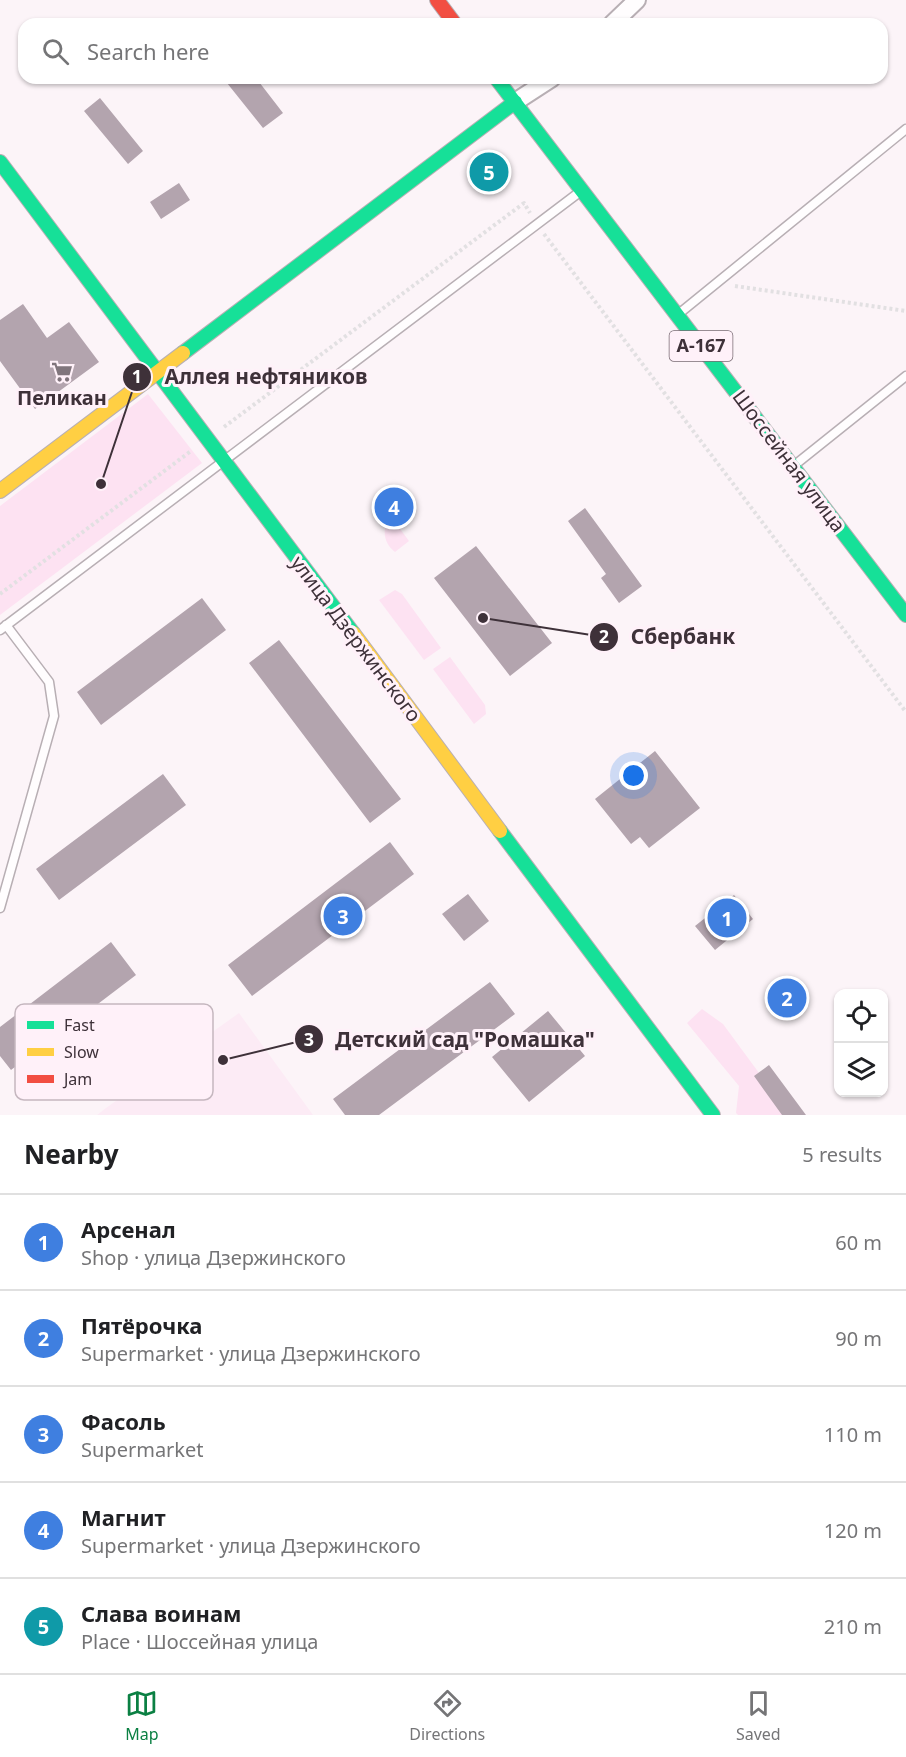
<!DOCTYPE html>
<html lang="en">
<head>
<meta charset="utf-8">
<style>
  :root { --surface:#fff; --page:#f6f6f6; --text:#202124; --muted:#757577; --line:#e0e0e0; --accent:#0b8043 }
  body { margin:0; font-family:"Noto Sans",sans-serif; background:var(--page); color:var(--text) }
  .controls { position:absolute; right:18px; bottom:18px; display:grid; overflow:hidden; border-radius:12px; box-shadow:0 2px 4px #0004 }
  .controls button { width:54px; height:54px; display:grid; place-items:center; padding:0; border:0; border-bottom:2px solid var(--line); background:var(--surface); color:var(--text); font:30px sans-serif }
  .you { position:absolute; left:634px; top:776px; width:21px; height:21px; margin:-15px; border:4px solid #fff; border-radius:50%; background:#1a73e8; box-shadow:0 0 0 9px #1a73e833 }
  .badge { display:grid; place-items:center; width:39px; height:39px; border-radius:50%; background:var(--accent); color:#fff; font-size:20px; font-weight:700 }
  .pin { position:absolute; translate:-50% -50%; border:3px solid #fff; box-shadow:0 2px 6px #0006 }
  .list { margin:0; padding:0; list-style:none }
  h2 { display:flex; justify-content:space-between; align-items:center; height:78px; margin:0; padding:0 24px; font-size:26px }
  h2 small { font-size:20px; font-weight:400; color:var(--muted) }
  .list li { display:grid; grid-template-columns:39px 1fr auto; gap:18px; align-items:center; box-sizing:border-box; height:96px; padding:0 24px; border-top:2px solid var(--line) }
  .list b { display:block; font-size:22px; white-space:nowrap }
  .list p { margin:0; font-size:20px; white-space:nowrap; color:var(--muted) }
  .list em { font-size:20px; font-style:normal; color:var(--muted) }
  .icon { flex:none; width:33px; height:33px; fill:none; stroke:currentColor; stroke-width:2; stroke-linecap:round; stroke-linejoin:round }
  .map { position:relative; flex:none; width:906px; height:1115px; overflow:hidden }
  .search { position:absolute; background:var(--surface); box-shadow:0 2px 4px #0004; left:18px; right:18px; top:18px; height:66px; display:flex; align-items:center; gap:15px; box-sizing:border-box; padding:0 21px; border-radius:18px; color:var(--muted); font-size:22px }
  .sheet { height:558px; background:var(--surface) }
  nav { display:flex; justify-content:space-around; align-items:center; box-sizing:border-box; height:84px; border-top:2px solid var(--line); background:var(--surface); font-size:16px; color:var(--muted) }
  nav a { display:grid; justify-items:center; gap:3px }
  nav .on { color:var(--accent) }
  .map>svg:first-child { display:block }
  .built { fill:#fcebf5 }
  .green { fill:#fde2f2 }
  .building { fill:#b3a4ae }
  .lines { fill:none; stroke-linecap:round; stroke-linejoin:round }
  .lane-casing { stroke:#b8afb4; stroke-width:11 }
  .street-casing { stroke:#b8afb4; stroke-width:20 }
  .fast-casing { stroke:#b8afb4; stroke-width:16 }
  .slow-casing { stroke:#b8afb4; stroke-width:16 }
  .jam-casing { stroke:#b8afb4; stroke-width:16 }
  .path { stroke:#e2e0e2; stroke-width:4; stroke-dasharray:3 3; stroke-linecap:butt }
  .lane { stroke:#fffdfe; stroke-width:8 }
  .street { stroke:#fffdfe; stroke-width:16 }
  .fast { stroke:#16e098; stroke-width:14 }
  .slow { stroke:#ffcf43; stroke-width:14 }
  .jam { stroke:#f24e42; stroke-width:14 }
  .labels { text-anchor:middle; stroke-width:6; stroke-linejoin:round; paint-order:stroke }
  .shield { fill:#fff1f9; stroke:#786b73; stroke-width:1.5 }
  .shield-label { font-size:18px; font-weight:bold; fill:#3e3139 }
  .poi-label { font-size:20px; font-weight:bold; fill:#3e3139; stroke:#fff1f9 }
  .street-label { font-size:20px; fill:#3e3139; stroke:#fff1f9 }
  .key { fill:#fff1f9; stroke:#c5b7bf; stroke-width:1.5 }
  .key-label { font-size:16px; fill:#3e3139 }
  .leader { fill:none; stroke:#3e3139; stroke-width:2 }
  .callout-dot { fill:#3e3139; stroke:#fff1f9; stroke-width:2 }
  .mark-label { font-size:18px; text-anchor:middle; font-weight:bold; fill:#fff }
  .callout-label { font-size:21px; text-anchor:middle; font-weight:bold; fill:#3e3139; stroke:#fff1f9; stroke-width:6; stroke-linejoin:round; paint-order:stroke }
</style>
</head>
<body>
<div class="map">
<svg width="906" height="1115" viewBox="0 0 906 1115">
  <rect width="100%" height="100%" fill="#fcf4f8"/>
  <path class="built" d="M239,1013L313,1115H97L106,1108Z"/>
  <path class="green" d="M148,394L202,463L0,615V506Z
    M392,518L409,541L395,552C384,544 380,527 392,518Z
    M395,590L402,594L441,648L424,660L379,600Z
    M450,657L485,705L486,714L474,724L433,669Z
    M702,1009L723,1024L790,1115H738L736,1113L739,1086L687,1023Z"/>
  <path class="building" d="M223,78H256L283,113L263,128Z
    M100,98L143,151L128,164L84,111Z
    M179,183L190,200L161,219L150,202Z
    M23,304L47,338L69,322L99,362L35,409L0,361V320Z
    M585,508L642,586L619,603L601,578L606,574L568,521Z
    M476,546L552,643L510,676L434,578Z
    M202,598L226,630L101,725L77,692Z
    M279,640L401,799L370,823L249,663Z
    M655,751L700,808L649,848L640,837L631,844L595,799Z
    M163,774L186,805L59,900L36,869Z
    M390,842L414,874L252,996L228,965Z
    M468,894L489,921L464,941L442,914Z
    M734,895L753,919L715,950L695,926Z
    M111,942L136,975L11,1070L0,1056V1027Z
    M490,982L515,1014L379,1115H345L333,1099Z
    M548,1011L585,1056L529,1102L492,1057Z
    M769,1065L806,1115H782L754,1076Z"/>
  <g class="lines">
    <defs>
      <path id="lane" d="M681,312L906,129
        M796,464L906,376
        M0,630L577,194
        M0,908L54,716L49,682L6,625"/>
      <path id="street" d="M612,24L637,0
        M515,102L552,78"/>
      <path id="fast" d="M496,78L906,615
        M0,162L353,633
        M183,353L515,102
        M500,831L713,1115"/>
      <path id="slow" d="M0,491L183,353
        M353,633L500,831"/>
      <path id="jam" d="M437,0L455,24"/>
    </defs>
    <use href="#lane" class="lane-casing"/>
    <use href="#street" class="street-casing"/>
    <use href="#fast" class="fast-casing"/>
    <use href="#slow" class="slow-casing"/>
    <use href="#jam" class="jam-casing"/>
    <path class="path" d="M544,234L906,712
      M735,286L906,311
      M224,427L524,203L530,213
      M0,594L191,451"/>
    <use href="#lane" class="lane"/>
    <use href="#street" class="street"/>
    <use href="#fast" class="fast"/>
    <use href="#slow" class="slow"/>
    <use href="#jam" class="jam"/>
  </g>
  <defs>
    <symbol id="supermarket-bare" viewBox="-9 -9 18 18"><path d="M-6-5.5h2.5l.6 2H6L4.5 2H-2.5L-4.4-4H-6ZM-1.5 3.2a1.3 1.3 0 1 0 .1 0ZM3 3.2a1.3 1.3 0 1 0 .1 0Z" fill="#80757c" stroke="#fff1f9" stroke-width="2.5" paint-order="stroke"/></symbol>
  </defs>
  <g fill-rule="evenodd">
    <use href="#supermarket-bare" x="47" y="357" width="30" height="30"/>
  </g>
  <g class="labels">
    <rect class="shield" x="669.5" y="331" width="63" height="30" rx="4.5"/>
    <g class="shield-label">
      <text x="701" y="352">А-167</text>
    </g>
    <g class="poi-label">
      <text x="62" y="405">Пеликан</text>
    </g>
    <g class="street-label">
      <text transform="translate(789 461) rotate(53)" y="7">Шоссейная улица</text>
      <text transform="translate(356 639) rotate(53)" y="7">улица Дзержинского</text>
    </g>
  </g>
  <rect x="15" y="1004" width="198" height="96" rx="9" class="key"/>
  <rect x="27" y="1021" width="27" height="8" fill="#16e098"/>
  <rect x="27" y="1048" width="27" height="8" fill="#ffcf43"/>
  <rect x="27" y="1075" width="27" height="8" fill="#f24e42"/>
  <g class="key-label">
    <text x="64" y="1031">Fast</text>
    <text x="64" y="1058">Slow</text>
    <text x="64" y="1085">Jam</text>
  </g>
  <path class="leader" d="M101 484L137 377M483 618L604 637M223 1060L309 1039"/>
  <g class="callout-dot">
    <circle cx="101" cy="484" r="6"/>
    <circle cx="483" cy="618" r="6"/>
    <circle cx="223" cy="1060" r="6"/>
    <circle cx="137" cy="377" r="15"/>
    <circle cx="604" cy="637" r="15"/>
    <circle cx="309" cy="1039" r="15"/>
  </g>
  <g class="mark-label">
    <text x="137" y="383">1</text>
    <text x="604" y="643">2</text>
    <text x="309" y="1046">3</text>
  </g>
  <g class="callout-label">
    <text x="266" y="384">Аллея нефтяников</text>
    <text x="683" y="644">Сбербанк</text>
    <text x="465" y="1047">Детский сад "Ромашка"</text>
  </g>
</svg>
<div class="controls">
<button><svg class="icon" aria-label="locate" viewBox="0 0 24 24"><circle cx="12" cy="12" r="6"/><path d="M12 2v4M12 18v4M2 12h4M18 12h4"/></svg></button>
<button><svg class="icon" aria-label="layers" viewBox="0 0 24 24"><path d="M12 4l9 5-9 5-9-5zM3 14l9 5 9-5"/></svg></button>
</div>
<div class="you"></div>
<div class="pin badge" style="left:727px;top:918px;background:#3f7fe0">1</div>
<div class="pin badge" style="left:787px;top:998px;background:#3f7fe0">2</div>
<div class="pin badge" style="left:343px;top:916px;background:#3f7fe0">3</div>
<div class="pin badge" style="left:394px;top:507px;background:#3f7fe0">4</div>
<div class="pin badge" style="left:489px;top:172px;background:#0f9aa8">5</div>
<div class="search"><svg class="icon" aria-label="search" viewBox="0 0 24 24"><circle cx="10" cy="10" r="6"/><path d="M15 15l6 6"/></svg>Search here</div>
</div>
<section class="sheet">
<h2>Nearby<small>5 results</small></h2>
<ul class="list">
<li><span class="badge" style="background:#3f7fe0">1</span><div><b>Арсенал</b><p>Shop · улица Дзержинского</p></div><em>60 m</em></li>
<li><span class="badge" style="background:#3f7fe0">2</span><div><b>Пятёрочка</b><p>Supermarket · улица Дзержинского</p></div><em>90 m</em></li>
<li><span class="badge" style="background:#3f7fe0">3</span><div><b>Фасоль</b><p>Supermarket</p></div><em>110 m</em></li>
<li><span class="badge" style="background:#3f7fe0">4</span><div><b>Магнит</b><p>Supermarket · улица Дзержинского</p></div><em>120 m</em></li>
<li><span class="badge" style="background:#0f9aa8">5</span><div><b>Слава воинам</b><p>Place · Шоссейная улица</p></div><em>210 m</em></li>
</ul>
</section>
<nav>
<a class="on"><svg class="icon" aria-label="map" viewBox="0 0 24 24"><path d="M3 6l6-2 6 2 6-2v14l-6 2-6-2-6 2zM9 4v14M15 6v14"/></svg>Map</a>
<a><svg class="icon" aria-label="directions" viewBox="0 0 24 24"><path d="M12 3l9 9-9 9-9-9zM9 14v-3h6M13 9l2 2-2 2"/></svg>Directions</a>
<a><svg class="icon" aria-label="saved" viewBox="0 0 24 24"><path d="M7 4h10v16l-5-4-5 4z"/></svg>Saved</a>
</nav>
</body>
</html>
